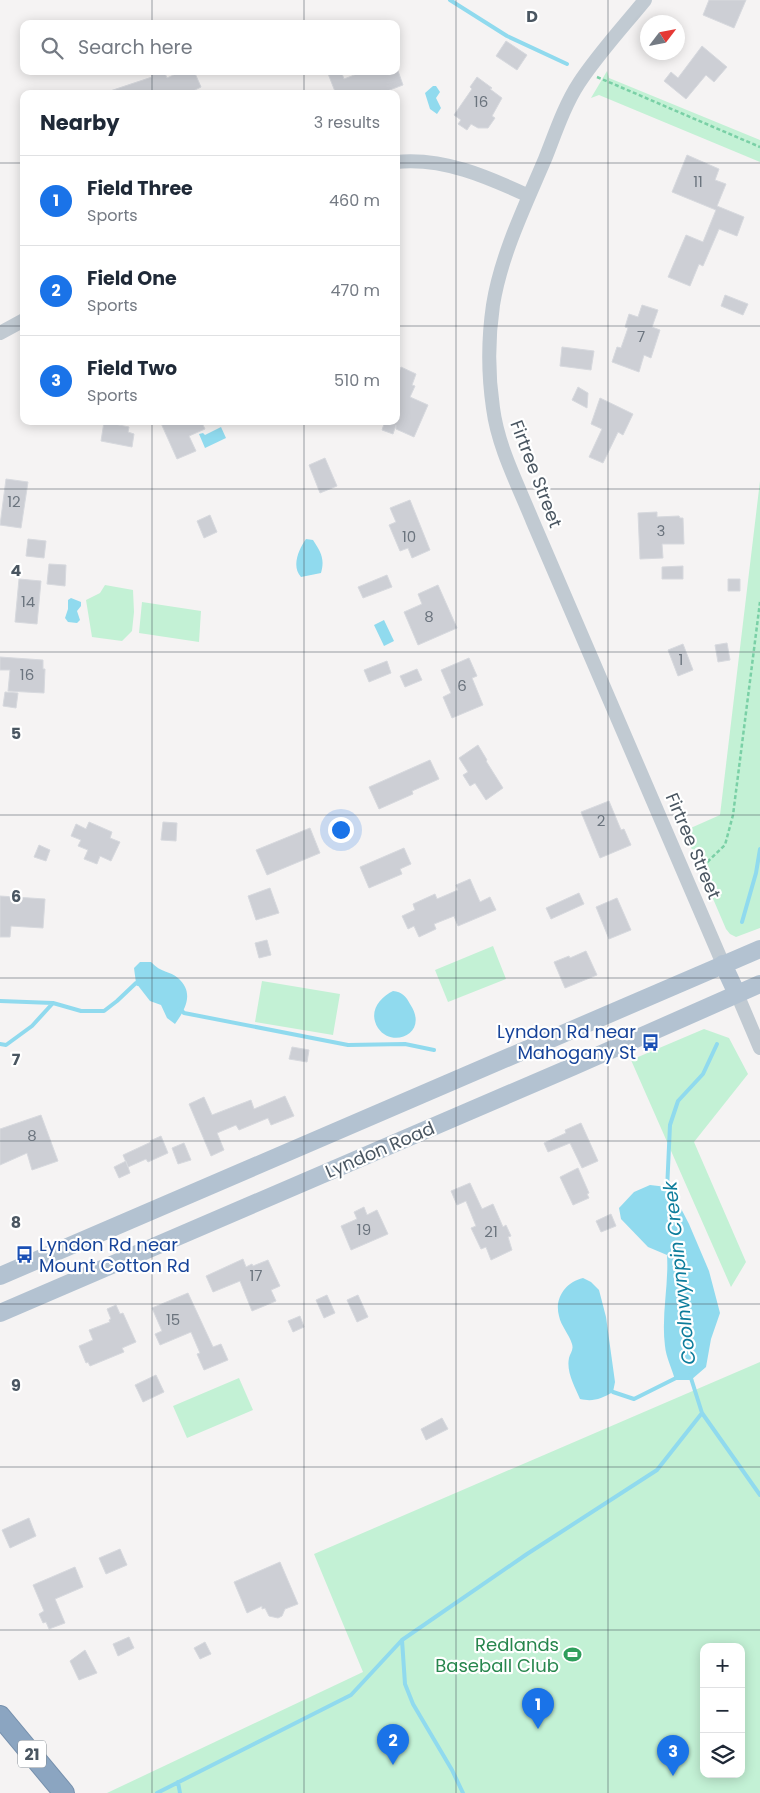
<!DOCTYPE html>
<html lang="en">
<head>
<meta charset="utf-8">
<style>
  :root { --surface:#fff; --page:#f6f6f7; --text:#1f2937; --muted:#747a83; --line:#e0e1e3; --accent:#1a73e8 }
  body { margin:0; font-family:Poppins,sans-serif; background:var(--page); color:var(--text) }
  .controls { position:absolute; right:15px; bottom:15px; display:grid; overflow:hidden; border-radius:10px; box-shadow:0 2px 12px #0003 }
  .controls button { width:45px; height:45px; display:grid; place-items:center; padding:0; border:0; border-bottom:1px solid var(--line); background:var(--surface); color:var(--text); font:25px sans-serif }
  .compass { position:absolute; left:640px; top:15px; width:45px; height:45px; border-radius:50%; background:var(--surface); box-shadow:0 2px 12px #0003; rotate:58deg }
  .you { position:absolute; left:340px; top:829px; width:18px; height:18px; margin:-12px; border:4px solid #fff; border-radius:50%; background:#1a73e8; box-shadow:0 0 0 8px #1a73e833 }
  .badge { display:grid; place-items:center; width:32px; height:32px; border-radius:50%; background:var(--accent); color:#fff; font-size:16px; font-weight:700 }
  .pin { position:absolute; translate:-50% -41px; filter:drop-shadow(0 1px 2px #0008) }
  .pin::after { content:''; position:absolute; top:26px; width:18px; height:15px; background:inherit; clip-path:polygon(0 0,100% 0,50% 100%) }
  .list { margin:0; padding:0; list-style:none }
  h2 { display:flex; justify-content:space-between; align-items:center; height:65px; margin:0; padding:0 20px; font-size:21px }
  h2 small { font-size:16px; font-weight:400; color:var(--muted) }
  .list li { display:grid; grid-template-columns:32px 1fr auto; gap:15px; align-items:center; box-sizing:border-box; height:90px; padding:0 20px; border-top:1px solid var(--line) }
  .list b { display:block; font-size:19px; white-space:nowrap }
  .list p { margin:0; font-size:16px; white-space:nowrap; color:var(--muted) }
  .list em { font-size:16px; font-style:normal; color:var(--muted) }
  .icon { flex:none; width:28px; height:28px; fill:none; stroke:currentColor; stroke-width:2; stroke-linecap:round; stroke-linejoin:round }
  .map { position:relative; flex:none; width:760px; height:1793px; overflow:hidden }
  .search { position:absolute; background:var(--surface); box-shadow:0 2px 12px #0003; left:20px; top:20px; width:380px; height:55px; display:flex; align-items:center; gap:12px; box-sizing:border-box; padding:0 18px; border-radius:10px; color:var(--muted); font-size:19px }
  .panel { position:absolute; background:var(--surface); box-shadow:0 2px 12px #0003; left:20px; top:90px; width:380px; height:335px; border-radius:10px }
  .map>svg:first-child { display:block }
  .green { fill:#c3f1d5; fill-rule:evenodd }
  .water { fill:#90daee }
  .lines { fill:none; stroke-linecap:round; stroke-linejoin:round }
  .stream { stroke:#90daee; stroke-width:4 }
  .building { fill:#cdcfd5; stroke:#d7d9de }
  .highway-casing { stroke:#7690ad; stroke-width:22 }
  .path { stroke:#7ad0a6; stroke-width:2.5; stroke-dasharray:4 2.5; stroke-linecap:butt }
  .minor { stroke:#c1cad2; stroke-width:14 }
  .major { stroke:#b3c2d1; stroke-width:18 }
  .highway { stroke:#8ba5c1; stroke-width:20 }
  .grid { fill:none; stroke:#4a5661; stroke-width:1; stroke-opacity:0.55 }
  .labels { text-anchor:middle; stroke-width:4.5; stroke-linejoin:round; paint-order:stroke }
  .number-label { font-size:15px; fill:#6b747e }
  .shield { fill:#fff; stroke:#808990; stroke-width:1 }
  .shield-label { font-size:16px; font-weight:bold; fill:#4a5661 }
  .street-label { font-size:18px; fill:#4a5661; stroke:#fff }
  .transit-label { font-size:18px; fill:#164399; stroke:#fff; text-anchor:end }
  .leisure-label { font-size:18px; fill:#27864d; stroke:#fff; text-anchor:end }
  .water-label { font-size:19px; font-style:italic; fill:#0c7c9b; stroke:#fff }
  .grid-label { font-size:16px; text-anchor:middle; font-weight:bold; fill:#4a5661; stroke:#fff; stroke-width:4.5; stroke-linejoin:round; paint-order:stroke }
</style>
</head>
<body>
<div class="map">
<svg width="760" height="1793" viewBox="0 0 760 1793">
  <rect width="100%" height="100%" fill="#f5f3f3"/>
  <path class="green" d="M607,71L609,78L760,140V162L599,95L591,98Z
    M760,481V928L736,937L730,934L726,929L684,831L720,815Z
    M105,585L133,590L134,612L132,631L122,641L92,637L86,600L100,593Z
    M142,602L201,611L199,642L139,633Z
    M493,946L506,979L448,1002L435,970Z
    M262,981L340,994L333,1035L255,1022Z
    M704,1029L729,1038L748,1074L694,1142L746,1262L731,1287L631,1060Z
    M760,1362V1793H107L363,1672L314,1554ZM704,1647H741V1774H704Z
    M239,1378L253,1410L187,1438L173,1406Z"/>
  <path class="water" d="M433,86H436L440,92L436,98L441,108L437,114L430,109L425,93Z
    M221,427L226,438L205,448L199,434L203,433L205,435Z
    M306,539L313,540C321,552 325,559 321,573L301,577C291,566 299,549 306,539Z
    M71,598L81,602V606L77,611L80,620L77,623L68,622L65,618L68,609V600Z
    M384,620L394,641L384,646L374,625Z
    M140,962H151C161,973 170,971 178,978C195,993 185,1010 175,1024L167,1018L161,1005L150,1001L136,983L134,968Z
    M393,991C402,992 406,996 410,1004C430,1034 392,1049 378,1028C368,1012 379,998 393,991Z
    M650,1185L667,1187L672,1191L689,1224L709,1271L720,1313L711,1339L706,1367L691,1380H675C672,1369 666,1357 665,1346C661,1315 669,1285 667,1255L648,1247L621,1219L619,1208L634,1192Z
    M583,1278L591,1282L599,1290L606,1317L615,1382L613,1392C601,1399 593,1402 580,1399C575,1387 566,1372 569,1358C570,1353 574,1350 572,1344C569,1334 561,1326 559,1316C554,1298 566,1282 583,1278Z"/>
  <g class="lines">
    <path class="stream" d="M450,0L507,36L567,64
      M742,922L756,873L760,849
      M0,1001L53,1003L81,1011H104L117,1001L136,983L138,984
      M180,1009L184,1013L348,1045L405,1044L434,1050
      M0,1044L6,1045L32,1026L53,1003
      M667,1190L670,1125L678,1101L703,1074L717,1044
      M690,1375L702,1413L760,1495
      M613,1392L634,1399L678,1377
      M402,1640L405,1684L413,1704L452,1770L463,1793
      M178,1782L180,1793
      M157,1793L351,1695L402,1640L527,1554L657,1470L702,1413"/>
  </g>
  <path class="building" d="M709,0H746L734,28L703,15Z
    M506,41L527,55L517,70L496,56Z
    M702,46L727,67L714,82L706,75L686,99L664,81L671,72L678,78Z
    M150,71H164L167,78L182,71H194L201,87L187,94H108L107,92L152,77Z
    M327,71H341L344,79L362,72L363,74L371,71H398L403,85L379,94H336Z
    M477,77L492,88L490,89L502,98L492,116L495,118L488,128H478L471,124L467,130L458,124L461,120L454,115L472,89L470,87Z
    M687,155L719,169L715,180L726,184L717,206L744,217L737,236L719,229L703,266L699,264L690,286L668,277L686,235L703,242L716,210L672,192Z
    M725,295L748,304L743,315L721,306Z
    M642,305L658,310L652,327L660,330L651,358L644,355L639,372L612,362L617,347L621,348L628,328L625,327L629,314L638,317Z
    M562,347L594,351L591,370L560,366Z
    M401,367L416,374L412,385L415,386L410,397L428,405L414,437L396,429V425L393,434L382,430L385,421H396V380Z
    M578,387L588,393L587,408L572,400Z
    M600,398L633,414L623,435L618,432L603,463L589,457L602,429L591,424Z
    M160,421H201L205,429L189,436L196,451L177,459Z
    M104,422L129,427L128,432L134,434L132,447L101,441Z
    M325,458L337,486L320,493L309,465Z
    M6,479L28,482L21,528L0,525Z
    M410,500L430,550L412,558L408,548L400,551L389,525L396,522L390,508Z
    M657,512V517L679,516L680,518H683L684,544H662L663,558L640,559L638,513Z
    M210,515L217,532L204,538L197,521Z
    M28,539L46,541L44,558L26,556Z
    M49,564L66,565L65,586L47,584Z
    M683,566V579H662V567Z
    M387,575L392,587L363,598L358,587Z
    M19,579L41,581L37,624L15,622Z
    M728,579H740V591H728Z
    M438,585L457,628L418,645L404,612L422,604L418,594Z
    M727,643L730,660L718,662L715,645Z
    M683,644L693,670L678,676L668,650Z
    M0,657L43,660V669H45L44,693L8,691L10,670H0Z
    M469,658L477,676L472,678L483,705L452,718L443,697L451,693L441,670Z
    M387,661L391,673L369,682L364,670Z
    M417,669L422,680L405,687L400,676Z
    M5,692L18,693L16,708L3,706Z
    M478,745L487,760L486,761L503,788L486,800L475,783L470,786L463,775L468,772L459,758Z
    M430,760L439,779L412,791L413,794L379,809L369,787Z
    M609,801L621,830L624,829L631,845L600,858L581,812Z
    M89,822L112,832L110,838L120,842L111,861L100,856L97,864L84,859L88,850L78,846L81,840L71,836L76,824L86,829Z
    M163,822L177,823L176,841L161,840Z
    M310,828L320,853L267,875L256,850Z
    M39,845L50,850L46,861L34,857Z
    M404,848L411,864L400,869L402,874L369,888L360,867Z
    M470,879L480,902L490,897L496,910L458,926L454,916L434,924L436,929L419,937L414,926L408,929L402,916L415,910L413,904L435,894L437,899L458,890L456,885Z
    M270,888L279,913L256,920L248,896Z
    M579,893L584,904L551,919L546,908Z
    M0,896L45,899L43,928L11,926L10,937H0Z
    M617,898L631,930L609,939L596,907Z
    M267,940L271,955L259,958L255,943Z
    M586,951L597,975L565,988L554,962L569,956L570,958Z
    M292,1047L309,1050L307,1062L289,1059Z
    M285,1096L294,1116L271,1125L268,1118L239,1130L236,1125L217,1133L224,1150L211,1156L189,1104L204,1097L212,1115L251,1100L254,1109Z
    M41,1115L58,1161L32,1170L27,1153L0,1165V1129Z
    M581,1123L598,1161L582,1168L570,1143L548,1152L544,1143L566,1133L565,1130Z
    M161,1136L168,1153L148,1162L146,1159L128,1167L123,1155L151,1142L150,1141Z
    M184,1143L191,1160L178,1164L172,1148Z
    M126,1161L130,1173L119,1178L114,1167Z
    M578,1168L589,1193L587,1194L589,1198L573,1205L560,1177Z
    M470,1183L482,1209L493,1204L503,1227L506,1225L511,1236L508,1237L512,1250L491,1260L486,1247L481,1249L471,1228L476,1226L466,1201L457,1205L451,1191Z
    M364,1207L367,1215L377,1210L388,1234L351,1250L341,1226L357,1219L354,1212Z
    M611,1214L616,1226L601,1232L596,1221Z
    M243,1259L246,1267L252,1264L253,1266L268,1260L280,1286L271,1290L276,1301L252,1311L240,1281L213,1292L206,1276Z
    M188,1293L213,1347L221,1344L228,1360L204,1370L197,1354L200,1353L191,1332L160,1345L155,1334L162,1331L152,1308Z
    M327,1295L335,1313L324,1318L316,1300Z
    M358,1295L368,1317L357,1322L347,1300Z
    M116,1305L120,1314L123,1313L136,1342L122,1348L124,1352L90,1366L88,1362L86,1363L79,1346L93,1340L89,1330L110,1322L109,1320L111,1319L107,1309Z
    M300,1316L304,1327L293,1332L288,1321Z
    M156,1375L164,1392L143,1402L135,1385Z
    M442,1418L448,1429L426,1440L421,1429Z
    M29,1518L36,1536L10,1548L2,1530Z
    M120,1549L127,1565L106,1574L99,1558Z
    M280,1562L298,1604L285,1609L282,1616L278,1618L269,1616L265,1608L262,1609V1606L247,1613L234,1582Z
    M75,1567L83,1587L55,1599L65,1623L49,1629L46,1622L43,1623L39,1614L44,1611L33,1585Z
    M129,1637L134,1648L118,1656L113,1644Z
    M205,1642L211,1654L200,1659L194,1648Z
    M85,1650L97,1673L79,1680L70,1661Z"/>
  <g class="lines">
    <defs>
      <path id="highway" d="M0,1716L64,1793"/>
    </defs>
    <use href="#highway" class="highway-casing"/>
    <path class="path" d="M597,77L760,147
      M698,871L725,845L733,815L760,602"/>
    <path class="minor" d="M645,0C623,27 598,54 579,83C564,106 555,134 545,159C525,206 501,255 493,305C488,339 488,374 493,408C498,447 518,485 533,522L723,964
      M396,162C443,157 488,177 529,196
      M0,333L24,320
      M737,994L760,1048"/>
    <path class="major" d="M723,964L737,994
      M0,1276L760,949
      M0,1313L572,1067L760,984"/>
    <use href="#highway" class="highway"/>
  </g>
  <path class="grid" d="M152,0V24M304,0V24M456,0V1793M608,0V1793M152,71V94M304,71V94M0,163H24M396,163H760M0,326H24M396,326H760M152,421V1793M304,421V1793M0,489H760M0,652H760M0,815H760M0,978H760M0,1141H760M0,1304H760M0,1467H760M0,1630H760"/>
  <defs>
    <symbol id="bus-bare" viewBox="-9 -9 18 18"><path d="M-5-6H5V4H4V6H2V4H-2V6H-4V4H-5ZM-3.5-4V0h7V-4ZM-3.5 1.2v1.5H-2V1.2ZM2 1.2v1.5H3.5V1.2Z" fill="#1a4fb4" stroke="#fff" stroke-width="2.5" paint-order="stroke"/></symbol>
    <symbol id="stadium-bare" viewBox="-9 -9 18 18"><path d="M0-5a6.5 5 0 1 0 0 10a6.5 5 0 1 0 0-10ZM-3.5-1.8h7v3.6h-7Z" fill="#2e9e5b" stroke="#fff" stroke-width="2.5" paint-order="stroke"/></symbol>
  </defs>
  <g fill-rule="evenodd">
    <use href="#bus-bare" x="638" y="1030" width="25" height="25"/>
    <use href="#bus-bare" x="12" y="1242" width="25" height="25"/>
    <use href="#stadium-bare" x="560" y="1642" width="25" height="25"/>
  </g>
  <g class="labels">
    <g class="number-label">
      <text x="481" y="107">16</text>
      <text x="698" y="187">11</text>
      <text x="641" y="342">7</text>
      <text x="14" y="507">12</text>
      <text x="661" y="536">3</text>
      <text x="409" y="542">10</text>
      <text x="28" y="607">14</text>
      <text x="429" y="622">8</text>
      <text x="681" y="665">1</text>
      <text x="27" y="680">16</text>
      <text x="462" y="691">6</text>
      <text x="601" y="826">2</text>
      <text x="32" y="1141">8</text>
      <text x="364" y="1235">19</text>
      <text x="491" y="1237">21</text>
      <text x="256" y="1281">17</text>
      <text x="173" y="1325">15</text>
    </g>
    <rect class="shield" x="18" y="1740.5" width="28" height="27" rx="4"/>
    <g class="shield-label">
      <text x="32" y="1760">21</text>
    </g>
    <g class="street-label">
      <text transform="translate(536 474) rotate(69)" y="6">Firtree Street</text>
      <text transform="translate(693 846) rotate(67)" y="6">Firtree Street</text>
      <text transform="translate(380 1150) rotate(-23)" y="6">Lyndon Road</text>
    </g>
    <g class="transit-label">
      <text x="636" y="1038">Lyndon Rd near<tspan x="636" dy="21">Mahogany St</tspan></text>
      <text x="39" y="1251" text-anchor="start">Lyndon Rd near<tspan x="39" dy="21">Mount Cotton Rd</tspan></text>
    </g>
    <g class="leisure-label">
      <text x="559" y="1651">Redlands<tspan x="559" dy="21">Baseball Club</tspan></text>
    </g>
    <g class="water-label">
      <text transform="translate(679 1273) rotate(-96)" y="7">Coolnwynpin Creek</text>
    </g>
  </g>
  <g class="grid-label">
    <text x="532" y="22">D</text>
    <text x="16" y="576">4</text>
    <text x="16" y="739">5</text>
    <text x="16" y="902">6</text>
    <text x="16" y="1065">7</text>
    <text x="16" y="1228">8</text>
    <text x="16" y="1391">9</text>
  </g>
</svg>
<div class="controls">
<button>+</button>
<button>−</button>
<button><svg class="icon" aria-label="layers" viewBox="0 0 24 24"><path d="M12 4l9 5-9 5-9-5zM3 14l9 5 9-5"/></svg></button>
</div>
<svg class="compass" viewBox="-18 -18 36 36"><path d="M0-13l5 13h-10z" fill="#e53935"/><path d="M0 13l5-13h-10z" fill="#747a83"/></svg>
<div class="you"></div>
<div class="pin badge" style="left:538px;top:1729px">1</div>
<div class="pin badge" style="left:393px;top:1765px">2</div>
<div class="pin badge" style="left:673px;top:1776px">3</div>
<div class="search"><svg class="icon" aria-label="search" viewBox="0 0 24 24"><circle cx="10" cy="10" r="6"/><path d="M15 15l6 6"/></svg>Search here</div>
<section class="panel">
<h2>Nearby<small>3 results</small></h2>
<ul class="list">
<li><span class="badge">1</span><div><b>Field Three</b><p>Sports</p></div><em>460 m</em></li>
<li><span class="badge">2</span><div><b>Field One</b><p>Sports</p></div><em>470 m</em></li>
<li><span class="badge">3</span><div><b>Field Two</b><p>Sports</p></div><em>510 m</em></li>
</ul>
</section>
</div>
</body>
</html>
